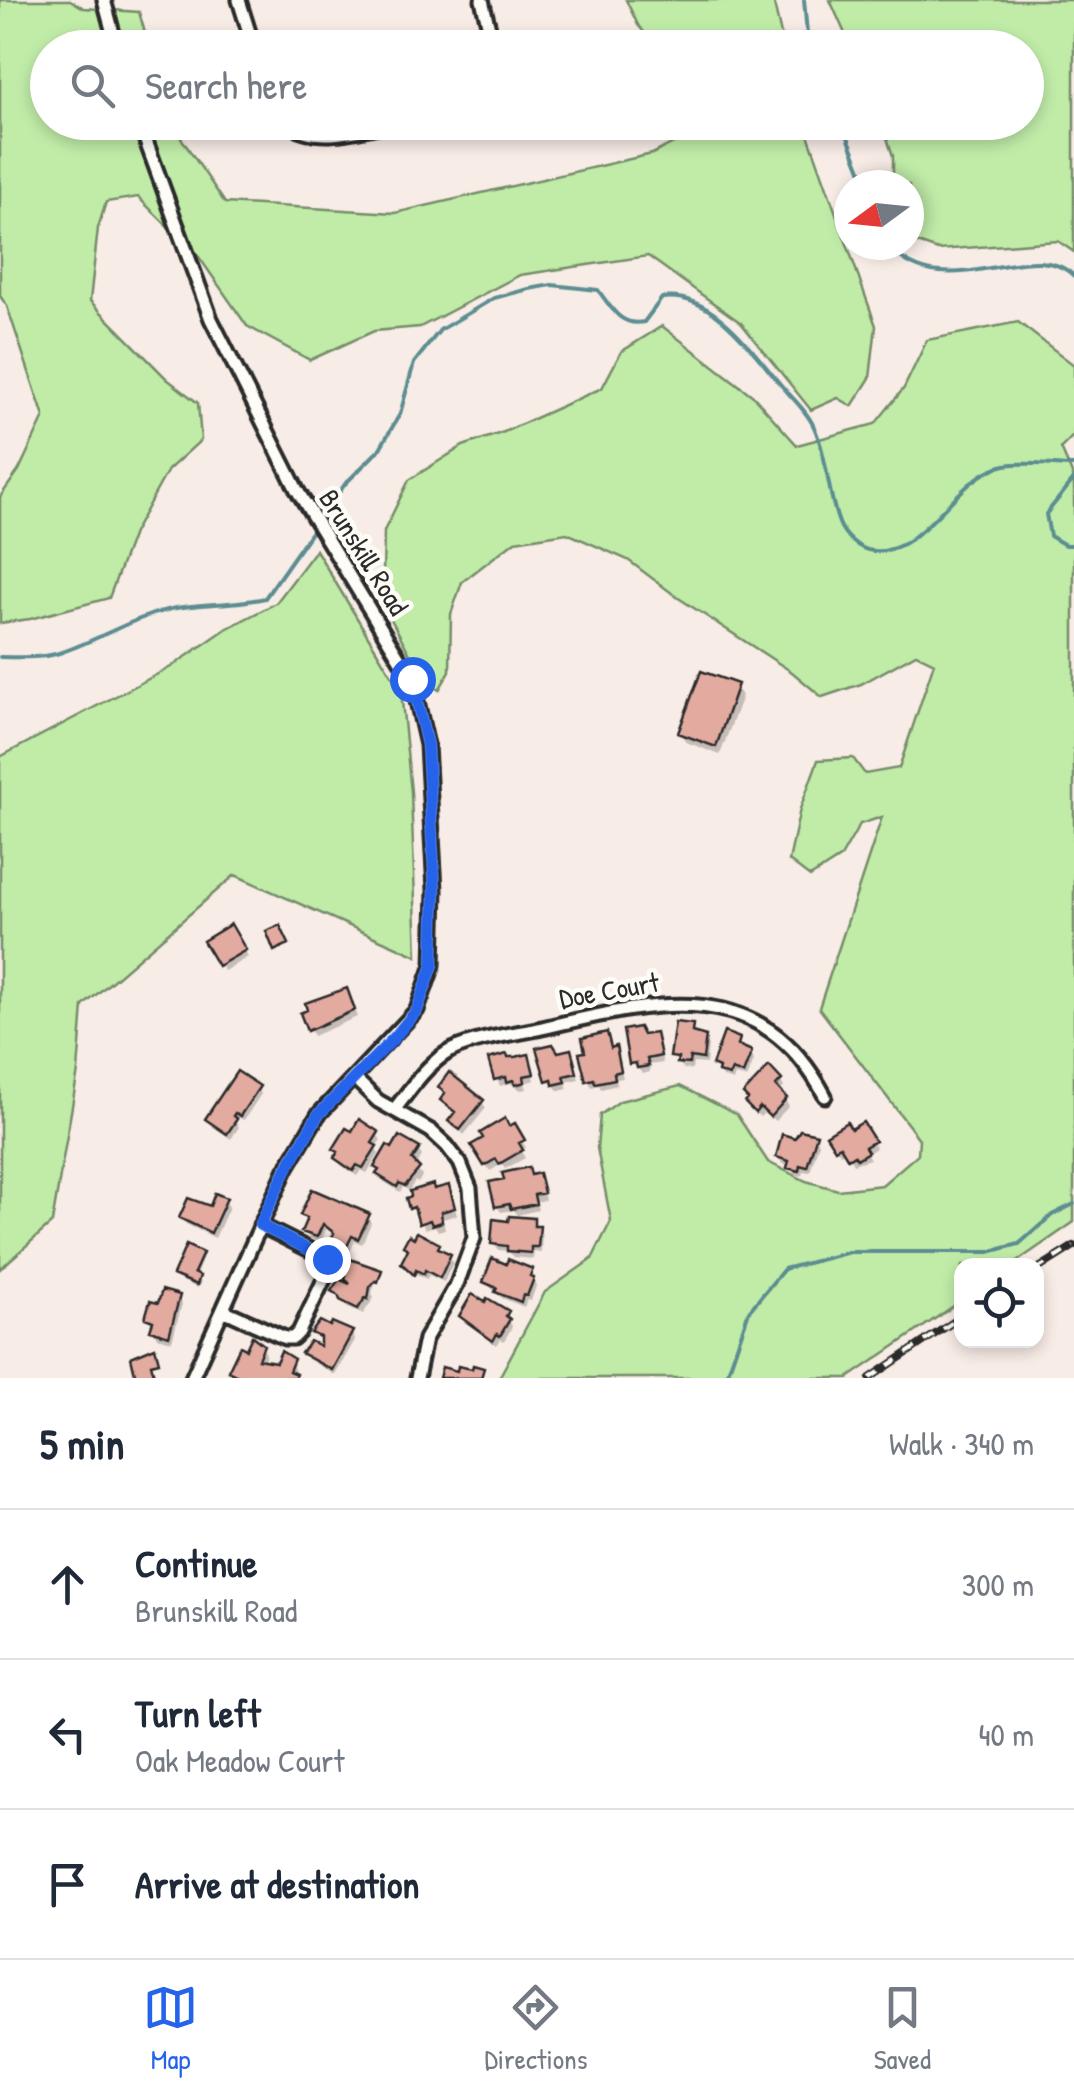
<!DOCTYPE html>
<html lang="en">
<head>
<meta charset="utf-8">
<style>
  :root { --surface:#fff; --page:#f6f6f7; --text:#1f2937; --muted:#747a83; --line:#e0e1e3; --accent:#2563eb }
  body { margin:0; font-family:"Patrick Hand",sans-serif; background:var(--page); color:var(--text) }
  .controls { position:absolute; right:30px; bottom:30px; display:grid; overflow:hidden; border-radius:20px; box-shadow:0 5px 15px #0003 }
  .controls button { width:90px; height:90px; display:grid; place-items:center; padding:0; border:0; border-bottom:2px solid var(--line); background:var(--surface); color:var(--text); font:50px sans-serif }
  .compass { position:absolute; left:834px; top:170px; width:90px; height:90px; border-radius:50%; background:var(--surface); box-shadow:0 5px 15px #0003; rotate:255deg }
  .stop { position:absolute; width:30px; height:30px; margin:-22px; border:8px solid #2563eb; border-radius:50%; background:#fff }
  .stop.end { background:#2563eb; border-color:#fff; box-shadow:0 2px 10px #0008 }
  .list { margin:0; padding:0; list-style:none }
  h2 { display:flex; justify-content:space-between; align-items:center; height:130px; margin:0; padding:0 40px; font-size:42px }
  h2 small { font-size:32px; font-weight:400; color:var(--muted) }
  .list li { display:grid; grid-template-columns:65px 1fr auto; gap:30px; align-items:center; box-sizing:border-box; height:150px; padding:0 40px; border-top:2px solid var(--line) }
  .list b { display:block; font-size:38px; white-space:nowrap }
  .list p { margin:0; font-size:32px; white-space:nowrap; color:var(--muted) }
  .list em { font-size:32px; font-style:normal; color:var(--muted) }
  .icon { flex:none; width:55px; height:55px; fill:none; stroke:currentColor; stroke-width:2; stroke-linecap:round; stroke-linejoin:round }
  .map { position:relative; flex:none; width:1074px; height:1378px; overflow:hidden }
  .search { position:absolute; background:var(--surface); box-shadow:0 5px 15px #0003; left:30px; right:30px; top:30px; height:110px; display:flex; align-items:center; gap:25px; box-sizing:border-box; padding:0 35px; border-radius:55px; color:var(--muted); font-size:38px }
  .sheet { height:580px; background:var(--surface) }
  nav { display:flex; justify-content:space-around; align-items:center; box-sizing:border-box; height:140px; border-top:2px solid var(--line); background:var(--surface); font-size:28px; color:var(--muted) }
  nav a { display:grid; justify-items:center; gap:5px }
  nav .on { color:var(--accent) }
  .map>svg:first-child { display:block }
  .green { fill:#c0eca8; stroke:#768c6a; stroke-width:2.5 }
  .shadow { fill:#0003 }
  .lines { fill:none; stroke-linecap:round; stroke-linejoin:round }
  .stream { stroke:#5c8d91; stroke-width:4 }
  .building { fill:#e3aaa0; stroke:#2b2b2b; stroke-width:2.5 }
  .street-casing { stroke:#2b2b2b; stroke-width:19 }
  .street { stroke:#fdfcf7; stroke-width:11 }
  .rail-casing { stroke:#2b2b2b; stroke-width:8 }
  .rail { stroke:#fdfcf7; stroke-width:4; stroke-dasharray:11; stroke-linecap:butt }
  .route { stroke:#2563eb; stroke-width:12 }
  .labels { text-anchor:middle; stroke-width:9; stroke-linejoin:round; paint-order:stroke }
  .street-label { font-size:28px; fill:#2b2b2b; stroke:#fdfcf7 }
</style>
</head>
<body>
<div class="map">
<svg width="1074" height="1378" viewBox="0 0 1074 1378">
  <rect width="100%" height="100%" fill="#f8ece6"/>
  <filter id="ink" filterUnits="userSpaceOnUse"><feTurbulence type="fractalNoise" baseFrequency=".01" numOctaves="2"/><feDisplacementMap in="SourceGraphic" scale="20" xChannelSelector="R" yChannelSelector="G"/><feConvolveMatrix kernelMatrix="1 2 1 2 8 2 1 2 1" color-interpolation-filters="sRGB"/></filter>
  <g filter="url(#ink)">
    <path class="green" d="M0,0H70L84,8L139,12L149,47L48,48V122L171,123L225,203L395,213L652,154L679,140L678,123H804L876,326L870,378L852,406L838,398L811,410L741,323L648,256L520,275L420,327L374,331L310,360L247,326L199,257L138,197L106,202L98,228L90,301L167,379L198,403L201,440L168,470L133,533L109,598L30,619L0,623V497L19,470L44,417L7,306L0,296Z
      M626,0H773L784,47H657L638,25Z
      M830,0H1074V252L1058,241L938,250L909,240V185H893V156L882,123L1026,122V48L851,47Z
      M1018,322L1074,365V435L1061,448L1074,479V1222L1012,1265L962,1266L961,1301L848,1378H499L545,1292L592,1259L611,1221L597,1148L600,1115L620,1101L680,1086L737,1115L768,1162L806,1181L838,1190L882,1185L918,1154L919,1139L819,1008L882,817L860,824L841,857L810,877L789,861L800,809L818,760L853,758L865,774L899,768L934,663L916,654L861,684L822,697L792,672L677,597L628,560L567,533L515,541L462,582L451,614L450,671L439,690L420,673L391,619L383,576L384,531L409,480L463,446L504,432L602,388L621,352L662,326L753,396L797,445L875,424L904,388L927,340Z
      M316,550L401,691L411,792L417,956L235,875L83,1006L78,1071L52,1223L0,1269V757L171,667L226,629L276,603Z"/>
    <path class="shadow" d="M736,687L742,696L720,755L686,742L681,733Z
      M230,928L248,957L224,971L207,942Z
      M350,998L357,1017L313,1036L303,1014Z
      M691,1026L695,1036L704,1038L708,1045L706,1064L693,1063L692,1070L684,1069L673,1057Z
      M606,1035L612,1050L618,1056L623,1078L616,1079L617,1085L601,1089L599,1085L592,1087L588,1080Z
      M655,1036L663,1063L649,1065L650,1072L643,1074L632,1063L642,1037Z
      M739,1040L741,1049L750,1053L754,1060L747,1079L735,1075L733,1081L724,1078L715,1065Z
      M570,1052L579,1079L566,1082L568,1089L559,1091L548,1080L556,1054Z
      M491,1061L531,1063L535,1080L525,1083L527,1089L521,1090L510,1083L500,1086Z
      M780,1081L784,1087L779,1093L789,1106L775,1121L765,1112L760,1117L751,1109Z
      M258,1087L261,1094L244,1120L239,1118L236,1123L239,1127L231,1139L212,1126L208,1119Z
      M441,1087L482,1102L486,1108L464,1135L451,1121L456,1114L443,1100L447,1095Z
      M514,1126L526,1148L521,1151L525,1158L505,1169L502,1164L490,1171L475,1146Z
      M862,1126L876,1148L867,1154L870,1159L853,1164L846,1151L840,1154L830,1136L850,1133Z
      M377,1134L381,1140L375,1148L379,1154L367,1173L361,1170L357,1176L341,1165L336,1149Z
      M815,1137L819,1143L810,1172L803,1171L802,1176L794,1174L790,1166L782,1164L779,1157L796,1141Z
      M418,1150L422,1156L415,1167L422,1176L418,1183L415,1181L409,1191L403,1187L400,1192L383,1181L377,1167Z
      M538,1176L545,1200L536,1202L538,1210L517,1215L514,1210L501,1212L497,1206Z
      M434,1192L451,1194L457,1215L443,1219L445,1229L438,1231L435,1226L425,1229L418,1213L412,1208Z
      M225,1200L229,1207L215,1238L186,1224L182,1218Z
      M303,1215L368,1217L371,1223L362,1244L355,1241L349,1254L335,1251L331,1244L336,1235L327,1228L321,1242L308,1238Z
      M533,1221L542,1235L541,1253L534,1252L533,1259L513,1257L509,1251L498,1250L494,1244Z
      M406,1246H439L450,1256L453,1263L444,1282L429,1275L427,1279L419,1276L404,1263L409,1252Z
      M201,1255L203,1258L195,1277L201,1282L198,1288L178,1279L176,1275Z
      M531,1271L536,1286L531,1301L527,1300L524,1307L502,1298L485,1282Z
      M340,1272L378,1274L372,1293L374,1298L363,1314L347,1307L334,1291L348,1286Z
      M179,1297L182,1304L172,1341L157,1337L154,1325L148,1318L160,1306Z
      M507,1312L512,1327L504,1341L501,1339L497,1345L466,1323L462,1316Z
      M314,1333H352L355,1340L335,1375L308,1359L304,1353L323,1350V1341Z
      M263,1347L266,1354L263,1362L278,1365L292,1361L296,1378H235L231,1371Z"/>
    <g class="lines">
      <path class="stream" d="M804,0L807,34L812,48
        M842,122L867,185
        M887,245C946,311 1030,232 1074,276
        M1074,479L1046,514L1050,536L1065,545H1074
        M320,521L345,484L379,450L400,414L414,363L440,330L494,298L529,289L552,285L598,290C611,307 620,327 644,322L662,298C712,291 752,351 781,385C792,398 807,411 814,427C828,458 827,492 839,523C844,536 859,550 873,551C924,556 955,475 1005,465C1026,461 1052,466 1074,466
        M0,657C20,657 43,659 62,652C101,639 129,619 171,609C202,603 234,605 265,598L314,528
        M726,1378L749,1311L784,1269L850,1252H989L1019,1244L1052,1215L1074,1204"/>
    </g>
    <path class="building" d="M701,671L738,684L716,747L678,733Z
      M231,924L246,950L218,966L203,941Z
      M280,925L289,944L274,951L266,931Z
      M347,988L355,1010L307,1031L300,1013L307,1010L305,1003Z
      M675,1022L693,1024L692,1032L706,1036L703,1059L690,1057L689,1064L677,1063L678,1058L670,1057Z
      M639,1027L643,1035L656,1033L661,1056L647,1059L649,1066L637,1068L636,1063L629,1064L623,1030Z
      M607,1032L611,1048L616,1046L621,1071L614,1073L615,1079L595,1083L594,1079L586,1081L579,1053L585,1052L582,1038Z
      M724,1032L740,1038L738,1045L752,1051L743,1074L732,1070L729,1076L718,1072L719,1068L712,1065Z
      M553,1044L558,1052L571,1049L577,1073L564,1076L566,1082L553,1085L552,1079L546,1081L536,1048Z
      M507,1054L508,1057H515L529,1054L534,1074L524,1076L525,1082L515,1085L513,1080L507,1082L506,1077L494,1080L488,1059Z
      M769,1066L782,1080L776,1086L787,1098L770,1117L760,1107L755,1113L745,1103L748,1099L743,1094Z
      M237,1071L260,1086L240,1116L235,1113L233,1116L237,1119L227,1134L205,1119Z
      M449,1072L484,1100L460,1130L448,1121L455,1112L440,1100L445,1093L438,1087Z
      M505,1118L509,1126L515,1123L525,1140L519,1143L523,1150L499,1164L496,1159L484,1166L471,1145L483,1138L480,1133Z
      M359,1119L379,1132L372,1143L377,1146L363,1168L357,1165L353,1171L334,1158L338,1152L333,1149L346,1128L352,1131Z
      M847,1122L851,1129L863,1122L875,1141L865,1147L868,1152L857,1159L854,1155L848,1159L840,1146L835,1149L826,1135Z
      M800,1130L817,1134L807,1167L800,1165L799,1171L787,1168L789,1161L776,1157L782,1134L795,1138Z
      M399,1136L420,1148L412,1160L420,1168L405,1186L399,1183L397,1187L376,1174L379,1170L374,1167L387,1145L392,1148Z
      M529,1167L531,1175L539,1173L544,1193L534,1195L536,1204L511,1209L509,1204L495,1207L489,1182L504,1179L502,1173Z
      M433,1184L434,1189L449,1185L455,1208L441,1212L442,1222L432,1225L430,1220L419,1224L414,1207L409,1209L406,1198L411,1196L410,1191Z
      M312,1189L370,1214L358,1239L352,1236L346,1248L329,1245L334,1233L323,1224L317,1237L301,1232L307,1218L300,1215Z
      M215,1193L227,1198L211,1233L179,1218L188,1198L210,1206Z
      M509,1216L534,1218V1226H540L538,1247H531V1253L507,1251V1246L491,1244L493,1219L508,1221Z
      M417,1232L440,1244L438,1248L451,1254L440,1278L425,1270L424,1274L416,1270L414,1275L401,1263L408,1249L403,1246L409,1235L414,1238Z
      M186,1245L203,1253L194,1273L200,1276L197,1285L173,1275Z
      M347,1258L382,1270L378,1282L375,1281L370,1287L368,1299L365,1298L358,1309L340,1300L338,1295L331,1291L339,1279L350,1284L345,1279L346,1276L337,1272Z
      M492,1258L506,1264L508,1259L533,1269L530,1276L534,1278L527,1296L523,1295L521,1302L495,1292L497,1288L483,1282Z
      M162,1290L180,1295L169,1336L150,1330L153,1321L145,1318L150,1301L158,1303Z
      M472,1294L485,1302L487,1298L509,1311L506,1316L510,1319L500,1336L497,1334L493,1341L459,1316Z
      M320,1321L330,1326L332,1322L353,1331L332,1370L301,1353L310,1341L320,1346V1337L311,1333Z
      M252,1336L264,1345L258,1359L276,1362L281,1351L294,1359L289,1371L296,1374L295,1378H242L228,1371L240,1346L246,1349Z
      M155,1347L159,1362L151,1364L155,1378H136L131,1357Z
      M473,1365L484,1368L481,1378H439L442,1367L457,1371L458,1366L472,1369Z"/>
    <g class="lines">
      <defs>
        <path id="street" d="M104,0L117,48
          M239,0L254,48
          M482,0L494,48
          M139,122L211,319L297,490L412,679L427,745L435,890L433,965L417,1010L318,1115L286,1169L192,1378
          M286,122C318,145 361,129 397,122
          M354,1078L378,1101L431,1131L447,1146L460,1163L470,1188L474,1238L457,1284L425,1339L417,1378
          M394,1110C410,1090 424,1068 445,1054C467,1039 516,1034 542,1028C653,1002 760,973 825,1096
          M223,1310L285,1338H293L299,1332L328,1271L329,1263L324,1257L260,1225"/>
      </defs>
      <use href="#street" class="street-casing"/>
      <use href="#street" class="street"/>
      <defs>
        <path id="rail" d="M1036,1270L1074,1246
          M870,1378L962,1316"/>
      </defs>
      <use href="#rail" class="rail-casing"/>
      <use href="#rail" class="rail"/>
    </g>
  </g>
  <g class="lines" filter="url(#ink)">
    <path class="route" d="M327,1259L260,1225L286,1170L318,1115L394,1038L417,1010L433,965L435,890L427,745L412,679"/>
  </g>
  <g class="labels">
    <g class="street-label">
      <text transform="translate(364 552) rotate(58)" y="10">Brunskill Road</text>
      <text transform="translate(609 990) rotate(-10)" y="10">Doe Court</text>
    </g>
  </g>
</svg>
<div class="controls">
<button><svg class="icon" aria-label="locate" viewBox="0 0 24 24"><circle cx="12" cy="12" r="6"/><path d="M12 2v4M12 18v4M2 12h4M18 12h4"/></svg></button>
</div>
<svg class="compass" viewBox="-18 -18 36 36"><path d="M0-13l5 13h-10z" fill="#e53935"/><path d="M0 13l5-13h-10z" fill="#747a83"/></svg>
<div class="stop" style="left:412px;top:679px"></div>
<div class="stop end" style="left:327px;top:1259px"></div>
<div class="search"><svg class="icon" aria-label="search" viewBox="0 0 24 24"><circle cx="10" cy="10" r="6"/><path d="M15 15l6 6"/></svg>Search here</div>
</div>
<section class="sheet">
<h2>5 min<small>Walk · 340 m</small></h2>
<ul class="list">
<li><svg class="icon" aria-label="ahead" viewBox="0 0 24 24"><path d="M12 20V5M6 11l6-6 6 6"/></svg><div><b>Continue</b><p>Brunskill Road</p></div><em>300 m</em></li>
<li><svg class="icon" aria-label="left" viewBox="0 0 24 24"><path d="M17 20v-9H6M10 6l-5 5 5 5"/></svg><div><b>Turn left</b><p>Oak Meadow Court</p></div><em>40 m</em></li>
<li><svg class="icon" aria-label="arrive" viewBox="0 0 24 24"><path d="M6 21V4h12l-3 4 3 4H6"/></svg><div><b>Arrive at destination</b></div></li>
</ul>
</section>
<nav>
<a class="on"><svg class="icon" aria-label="map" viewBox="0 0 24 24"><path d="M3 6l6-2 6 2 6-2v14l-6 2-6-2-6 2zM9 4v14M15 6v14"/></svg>Map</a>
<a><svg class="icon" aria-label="directions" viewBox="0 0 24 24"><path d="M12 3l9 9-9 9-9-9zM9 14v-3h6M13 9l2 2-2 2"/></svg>Directions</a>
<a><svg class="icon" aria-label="saved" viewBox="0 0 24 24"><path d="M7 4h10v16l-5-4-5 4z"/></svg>Saved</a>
</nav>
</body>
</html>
